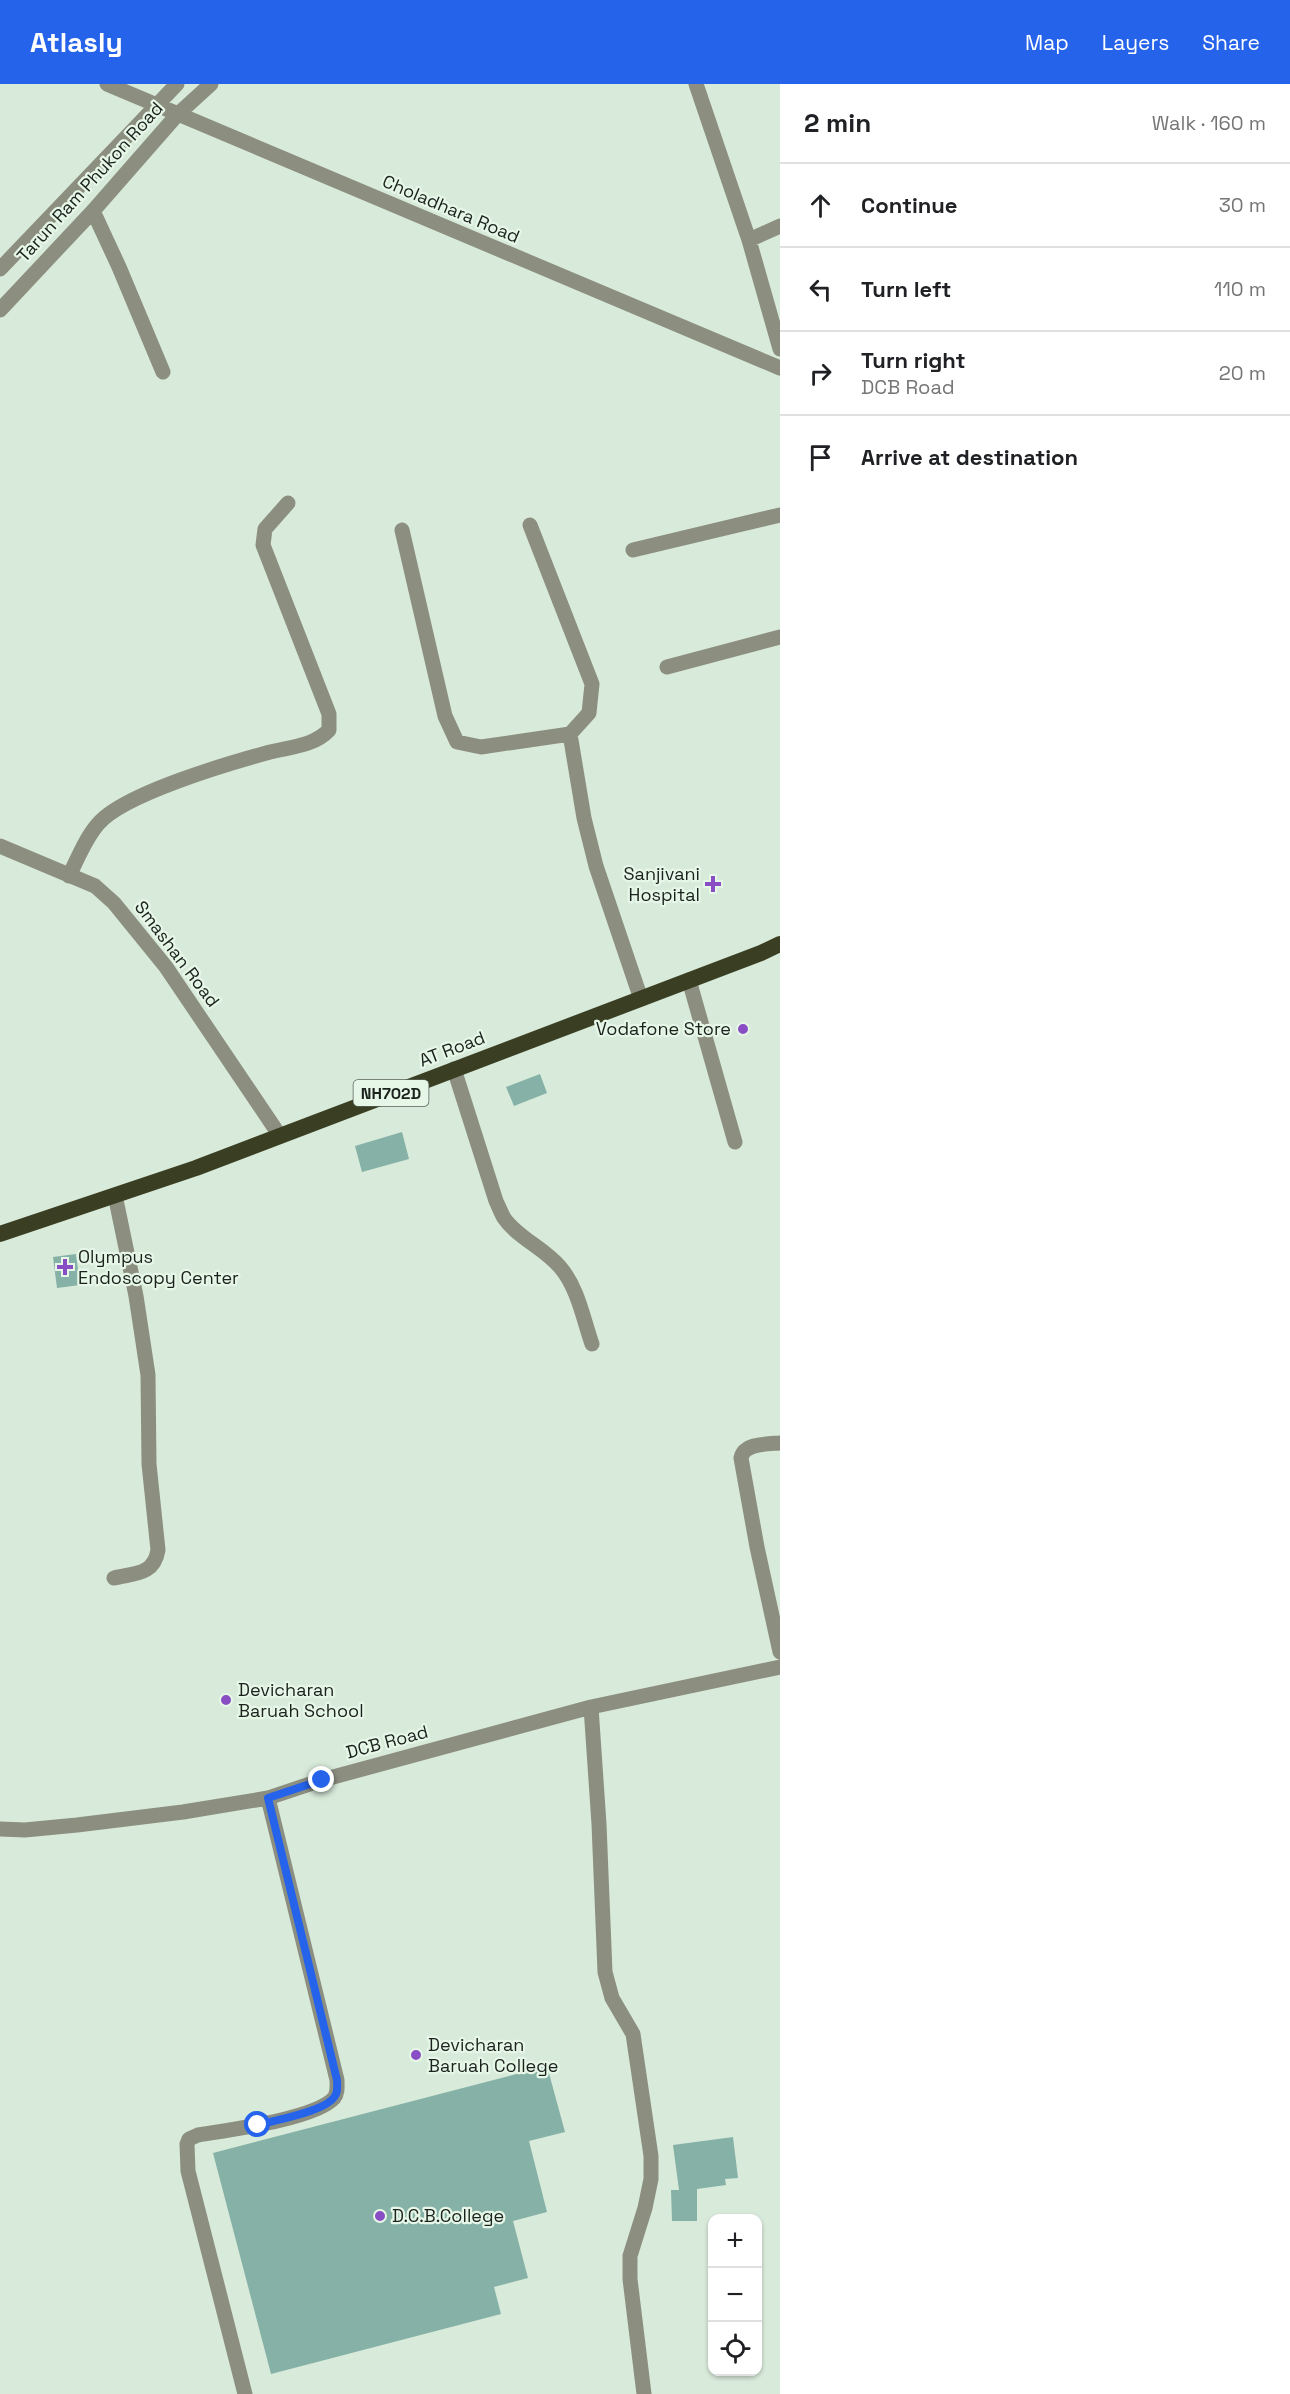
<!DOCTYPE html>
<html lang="en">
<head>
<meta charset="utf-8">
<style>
  :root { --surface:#fff; --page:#f2f2f2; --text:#202124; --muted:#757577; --line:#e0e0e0; --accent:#2563eb }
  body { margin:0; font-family:"Space Grotesk",sans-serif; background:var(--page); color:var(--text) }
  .controls { position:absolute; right:18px; bottom:18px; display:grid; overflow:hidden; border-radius:12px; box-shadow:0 2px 4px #0004 }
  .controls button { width:54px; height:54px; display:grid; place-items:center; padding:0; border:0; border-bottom:2px solid var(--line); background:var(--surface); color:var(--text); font:30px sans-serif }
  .stop { position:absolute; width:18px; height:18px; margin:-14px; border:4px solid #2563eb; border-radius:50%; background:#fff }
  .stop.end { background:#2563eb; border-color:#fff; box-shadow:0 2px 6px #0008 }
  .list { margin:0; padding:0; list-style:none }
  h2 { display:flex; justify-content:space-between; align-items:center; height:78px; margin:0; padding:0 24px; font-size:26px }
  h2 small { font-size:20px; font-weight:400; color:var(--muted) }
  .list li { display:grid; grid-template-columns:39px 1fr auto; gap:18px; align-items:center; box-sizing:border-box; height:84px; padding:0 24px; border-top:2px solid var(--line) }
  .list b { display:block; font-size:22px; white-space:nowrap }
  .list p { margin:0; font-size:20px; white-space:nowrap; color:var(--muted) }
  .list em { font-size:20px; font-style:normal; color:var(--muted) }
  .icon { flex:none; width:33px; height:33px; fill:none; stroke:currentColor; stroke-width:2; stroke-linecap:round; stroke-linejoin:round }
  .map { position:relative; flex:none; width:780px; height:2310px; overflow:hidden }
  header { display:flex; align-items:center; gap:36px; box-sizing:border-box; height:84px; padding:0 30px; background:var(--accent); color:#fff }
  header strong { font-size:28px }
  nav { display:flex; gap:33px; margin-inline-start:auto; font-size:21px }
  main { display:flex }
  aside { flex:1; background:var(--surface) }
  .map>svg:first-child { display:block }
  .building { fill:#86b1a7 }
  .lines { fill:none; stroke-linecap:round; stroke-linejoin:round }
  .minor { stroke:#8c8f80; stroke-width:15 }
  .tertiary { stroke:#8c8f80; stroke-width:15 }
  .trunk { stroke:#3a3f23; stroke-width:16 }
  .route { stroke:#2563eb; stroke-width:8 }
  .poi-dot { fill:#894ec4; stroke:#e6f7e7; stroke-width:2 }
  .labels { text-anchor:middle; stroke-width:4.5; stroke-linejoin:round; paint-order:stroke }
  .shield { fill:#e6f7e7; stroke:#586159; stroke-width:1.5 }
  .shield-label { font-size:16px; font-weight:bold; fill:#1b211c }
  .street-label { font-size:18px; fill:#1b211c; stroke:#e6f7e7 }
  .poi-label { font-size:18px; fill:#1b211c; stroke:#e6f7e7; text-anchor:start }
</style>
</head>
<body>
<header>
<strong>Atlasly</strong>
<nav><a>Map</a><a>Layers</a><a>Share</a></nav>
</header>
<main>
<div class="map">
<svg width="780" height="2310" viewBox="0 0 780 2310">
  <rect width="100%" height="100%" fill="#d8eada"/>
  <path class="building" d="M540,990L547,1009L514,1022L506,1003Z
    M402,1048L409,1075L362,1088L355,1062Z
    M76,1170L80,1201L57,1204L53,1173Z
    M547,1982L565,2048L529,2057L547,2128L513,2137L528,2194L494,2203L501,2230L271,2290L213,2069Z
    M733,2053L738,2094L725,2095L726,2101L697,2105V2137H672L671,2106H679L673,2061Z"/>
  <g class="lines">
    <path class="minor" d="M107,0L780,284
      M696,0L749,156L780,265
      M93,127L119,183L163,288
      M749,156L780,142
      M0,185L177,0
      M0,226L93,127L177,31L211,0
      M530,441L592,600L589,629L570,650L584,734L596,782L641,915
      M402,446L445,632L457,658L481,663L570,650
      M633,466L780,431
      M667,583L780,553
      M69,792C78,774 85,755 98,740C123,710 230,679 270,668C290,663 314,662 329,646V630L263,461L265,445L288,419
      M689,896L735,1058
      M454,985L496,1117C499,1123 501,1129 504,1134C518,1154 544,1164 560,1183C578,1204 583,1234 592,1260
      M780,1359C768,1360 744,1359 741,1374L757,1463L780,1568
      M114,1494C135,1489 154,1491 158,1466L149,1380L148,1291L136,1212L115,1111
      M591,1623L599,1740L605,1888L612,1914L633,1950L651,2072V2095L645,2124L630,2172V2195L644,2310
      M0,1745L25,1746L77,1741L183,1728L268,1714L322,1696L591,1623L780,1583
      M245,2310L188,2087L187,2060L189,2055L198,2051C228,2046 315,2035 334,2014C338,2009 337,2002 337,1996L268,1714"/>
    <path class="tertiary" d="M0,762L95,802L114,819L166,883L280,1052"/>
    <path class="trunk" d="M0,1150L196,1084L761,869L780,860"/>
  </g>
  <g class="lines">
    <path class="route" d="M258,2041C275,2036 330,2027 336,2010C338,2006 337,2000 337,1996L268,1714L322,1696"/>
  </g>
  <g class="poi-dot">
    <path d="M710 791h6v6h6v6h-6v6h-6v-6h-6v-6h6z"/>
    <circle cx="743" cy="945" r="6"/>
    <path d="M62 1174h6v6h6v6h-6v6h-6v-6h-6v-6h6z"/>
    <circle cx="226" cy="1616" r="6"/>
    <circle cx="416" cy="1971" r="6"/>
    <circle cx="380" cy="2132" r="6"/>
  </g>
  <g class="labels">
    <rect class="shield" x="353.5" y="996" width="75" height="26" rx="4.5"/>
    <g class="shield-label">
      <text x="391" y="1015">NH702D</text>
    </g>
    <g class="street-label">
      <text transform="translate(90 98) rotate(-48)" y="6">Tarun Ram Phukon Road</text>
      <text transform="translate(451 125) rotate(23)" y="6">Choladhara Road</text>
      <text transform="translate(177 870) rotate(53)" y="6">Smashan Road</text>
      <text transform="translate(452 965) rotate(-21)" y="6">AT Road</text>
      <text transform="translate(387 1658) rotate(-15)" y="6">DCB Road</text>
    </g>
    <g class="poi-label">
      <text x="700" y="796" text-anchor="end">Sanjivani<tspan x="700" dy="21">Hospital</tspan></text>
      <text x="731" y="951" text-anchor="end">Vodafone Store</text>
      <text x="78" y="1179">Olympus<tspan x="78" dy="21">Endoscopy Center</tspan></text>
      <text x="238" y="1612">Devicharan<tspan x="238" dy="21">Baruah School</tspan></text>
      <text x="428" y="1967">Devicharan<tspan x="428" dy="21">Baruah College</tspan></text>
      <text x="392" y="2138">D.C.B.College</text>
    </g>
  </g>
</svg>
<div class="controls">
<button>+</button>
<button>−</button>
<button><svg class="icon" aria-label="locate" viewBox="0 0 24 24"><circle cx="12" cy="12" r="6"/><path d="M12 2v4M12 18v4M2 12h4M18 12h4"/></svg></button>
</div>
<div class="stop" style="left:258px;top:2041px"></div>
<div class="stop end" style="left:322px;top:1696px"></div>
</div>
<aside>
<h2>2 min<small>Walk · 160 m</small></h2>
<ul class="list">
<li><svg class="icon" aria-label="ahead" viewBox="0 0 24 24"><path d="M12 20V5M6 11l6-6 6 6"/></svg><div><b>Continue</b></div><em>30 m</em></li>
<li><svg class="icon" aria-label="left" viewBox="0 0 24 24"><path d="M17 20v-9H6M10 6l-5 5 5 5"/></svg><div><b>Turn left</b></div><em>110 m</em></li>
<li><svg class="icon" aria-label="right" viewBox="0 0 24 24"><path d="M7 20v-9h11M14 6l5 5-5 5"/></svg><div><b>Turn right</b><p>DCB Road</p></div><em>20 m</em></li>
<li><svg class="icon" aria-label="arrive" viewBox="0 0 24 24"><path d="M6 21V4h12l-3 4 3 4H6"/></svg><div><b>Arrive at destination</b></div></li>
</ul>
</aside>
</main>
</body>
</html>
